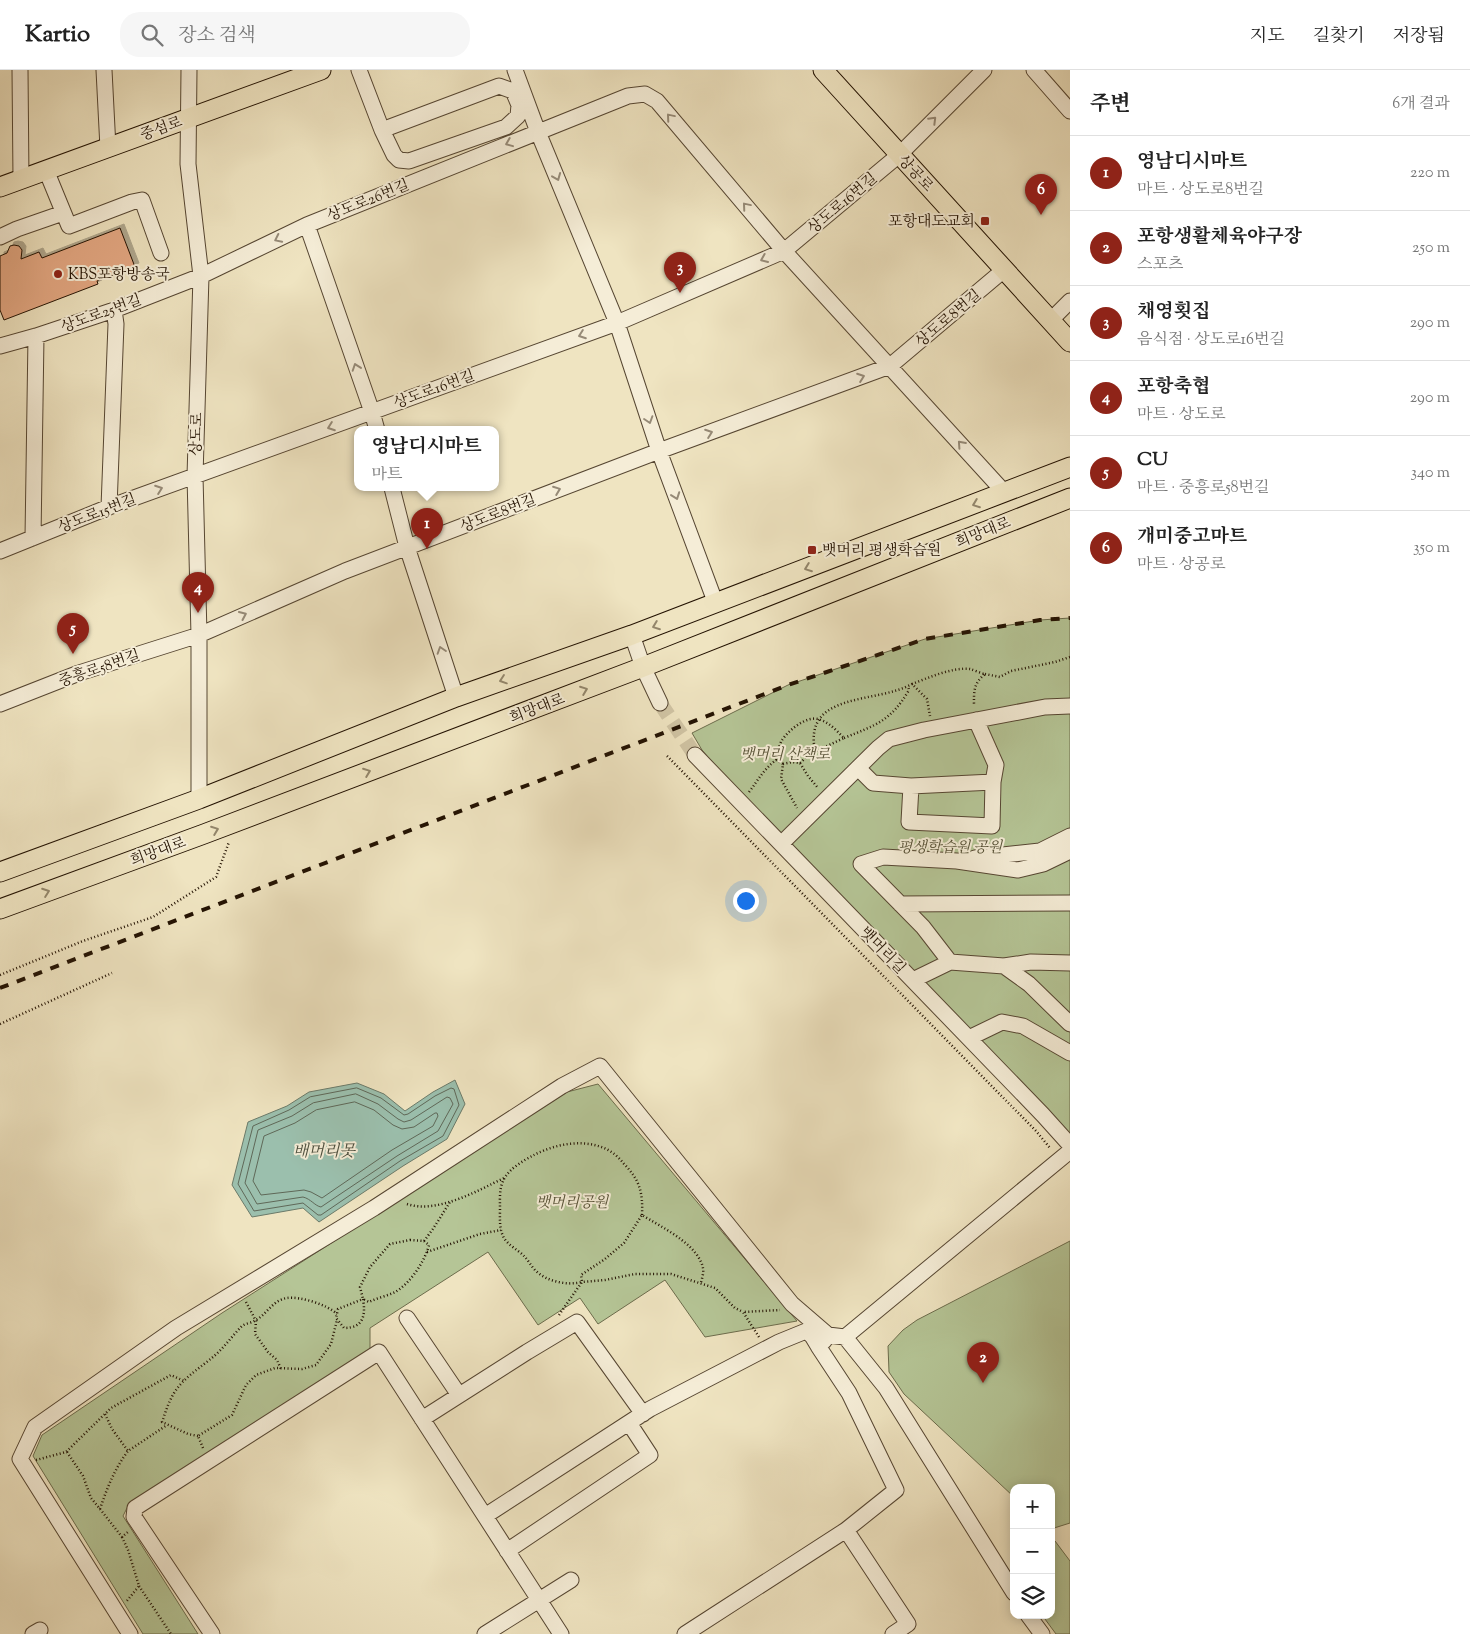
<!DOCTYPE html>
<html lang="ko">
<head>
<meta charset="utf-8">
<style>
  :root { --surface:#fff; --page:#f6f6f6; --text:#222; --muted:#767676; --line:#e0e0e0; --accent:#8f2418 }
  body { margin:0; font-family:"Sorts Mill Goudy","Noto Serif KR",serif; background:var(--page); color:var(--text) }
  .controls { position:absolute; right:15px; bottom:15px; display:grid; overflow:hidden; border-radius:10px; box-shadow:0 2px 12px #0003 }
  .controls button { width:45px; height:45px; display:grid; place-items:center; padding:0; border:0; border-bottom:1px solid var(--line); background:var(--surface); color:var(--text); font:25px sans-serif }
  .you { position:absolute; left:745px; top:830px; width:18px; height:18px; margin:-12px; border:4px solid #fff; border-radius:50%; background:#1a73e8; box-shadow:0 0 0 8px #1a73e833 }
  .badge { display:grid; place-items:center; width:32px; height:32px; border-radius:50%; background:var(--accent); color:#fff; font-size:16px; font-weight:700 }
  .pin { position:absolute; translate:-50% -41px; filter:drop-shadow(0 1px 2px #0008) }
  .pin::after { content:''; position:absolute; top:26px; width:18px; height:15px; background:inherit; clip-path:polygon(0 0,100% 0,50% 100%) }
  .popup { position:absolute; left:354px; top:356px; width:145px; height:65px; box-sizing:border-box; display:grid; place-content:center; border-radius:10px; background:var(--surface); filter:drop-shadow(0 1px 4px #0005); font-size:16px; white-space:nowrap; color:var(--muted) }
  .popup b { font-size:19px; color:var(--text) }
  .popup::after { content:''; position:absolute; left:50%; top:100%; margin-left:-10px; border:10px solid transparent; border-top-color:var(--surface) }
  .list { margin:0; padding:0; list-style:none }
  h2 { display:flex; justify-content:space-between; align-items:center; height:65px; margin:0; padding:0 20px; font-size:21px }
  h2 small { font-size:16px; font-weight:400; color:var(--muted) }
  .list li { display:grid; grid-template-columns:32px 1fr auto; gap:15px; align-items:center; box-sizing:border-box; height:75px; padding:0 20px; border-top:1px solid var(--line) }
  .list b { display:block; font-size:19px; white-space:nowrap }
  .list p { margin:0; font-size:16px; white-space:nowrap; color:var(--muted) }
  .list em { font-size:16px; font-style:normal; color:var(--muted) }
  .icon { flex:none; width:28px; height:28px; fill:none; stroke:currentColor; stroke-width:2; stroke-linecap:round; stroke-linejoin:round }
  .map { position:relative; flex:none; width:1070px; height:1564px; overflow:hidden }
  header { display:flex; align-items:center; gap:30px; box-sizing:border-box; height:70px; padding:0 25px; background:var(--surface); border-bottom:1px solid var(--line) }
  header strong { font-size:24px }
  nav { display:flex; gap:28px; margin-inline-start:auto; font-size:18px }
  .search { width:350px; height:45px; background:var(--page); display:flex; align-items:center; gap:12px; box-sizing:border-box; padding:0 18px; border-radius:20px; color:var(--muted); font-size:19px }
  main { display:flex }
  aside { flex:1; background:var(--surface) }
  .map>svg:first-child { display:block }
  .green { fill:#b5c596; stroke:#6c6c4c }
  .water { fill:#9bbfad; stroke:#6b7a69 }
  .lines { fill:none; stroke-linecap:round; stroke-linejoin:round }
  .shore { stroke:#5f6858; stroke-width:1 }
  .building { fill:#e4a883; stroke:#231202; filter:url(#shadow) }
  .minor-tunnel { stroke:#d0c4a4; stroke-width:15; stroke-dasharray:15 8; stroke-linecap:butt }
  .minor-casing { stroke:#564632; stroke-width:17 }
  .major-casing { stroke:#231202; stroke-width:21 }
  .path { stroke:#231202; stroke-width:2.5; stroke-dasharray:1 2.5; stroke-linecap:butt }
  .minor { stroke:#f5edd7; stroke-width:15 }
  .major { stroke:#efe4c1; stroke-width:19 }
  .rail { stroke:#231202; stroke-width:4; stroke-dasharray:9 9; stroke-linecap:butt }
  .oneway { stroke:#968a77 }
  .oneway2 { stroke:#93866b }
  .poi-dot { fill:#8f2418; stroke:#f5edd7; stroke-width:2 }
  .labels { text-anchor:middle; stroke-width:4; stroke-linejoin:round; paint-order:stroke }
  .street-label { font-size:15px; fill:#231202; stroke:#f5edd7 }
  .poi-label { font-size:15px; fill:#231202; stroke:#f5edd7; text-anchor:start }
  .park-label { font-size:15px; font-style:italic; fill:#565136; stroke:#f5edd7 }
  .water-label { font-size:16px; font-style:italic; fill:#4d4f3e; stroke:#f5edd7 }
</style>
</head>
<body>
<header>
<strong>Kartio</strong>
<div class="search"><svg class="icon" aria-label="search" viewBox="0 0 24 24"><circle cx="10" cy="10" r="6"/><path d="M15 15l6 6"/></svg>장소 검색</div>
<nav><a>지도</a><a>길찾기</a><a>저장됨</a></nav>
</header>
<main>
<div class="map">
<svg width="1070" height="1564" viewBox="0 0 1070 1564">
  <defs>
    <filter id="shadow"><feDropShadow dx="4" dy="-4" stdDeviation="0" flood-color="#0004"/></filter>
  </defs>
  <rect width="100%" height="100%" fill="#efe4c1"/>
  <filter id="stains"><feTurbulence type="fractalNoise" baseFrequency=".004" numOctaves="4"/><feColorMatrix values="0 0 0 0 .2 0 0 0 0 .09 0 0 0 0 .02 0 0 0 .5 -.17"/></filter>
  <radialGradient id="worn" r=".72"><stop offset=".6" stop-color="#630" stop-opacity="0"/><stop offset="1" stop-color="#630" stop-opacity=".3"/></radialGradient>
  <path class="green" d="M1070,548V1075L781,774L702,680L692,663L788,615L925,569L1040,550Z
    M598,1014L797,1251L705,1267L665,1210L598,1254L580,1228L538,1255L488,1182L370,1258V1280L129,1434L123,1446L198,1564H143L33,1386L42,1365L222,1243L567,1022Z
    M1070,1171V1453L1051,1459V1418H1014V1427L904,1324L889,1302L888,1276L903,1260L917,1250Z
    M1055,1471L1070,1491V1564H1056L1042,1545H1051V1474Z"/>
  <path class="water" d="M455,1010L465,1034L447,1069L403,1096L319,1152L303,1138L252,1147L232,1115L248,1052L287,1036L309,1022L357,1013L384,1024L405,1041L433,1022Z"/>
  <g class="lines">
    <path class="shore" d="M357,1018L381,1028L404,1045L408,1044L435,1026L451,1018L454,1019L459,1035L443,1066L400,1091L321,1145H318L303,1133L254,1141L238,1114L253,1056L289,1040L310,1027Z
      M356,1024L378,1034L398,1049L404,1052L411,1050L447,1027L450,1028L453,1034L438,1061L397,1086L321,1137C315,1136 311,1129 303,1127L257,1134L245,1113L258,1060L292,1046L313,1033Z
      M355,1032L374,1040L393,1055L402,1059L414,1057L435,1043H437L438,1046L433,1056L392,1080L322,1128L311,1122L304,1120L261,1125L253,1111L264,1066L295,1053L316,1040Z"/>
  </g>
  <path class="building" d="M120,158L135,197L97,211L98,214L4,250L0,240V186L7,183L10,176L14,175L19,176L22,180L21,189L39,182L42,188Z"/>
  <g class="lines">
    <path class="minor-tunnel" d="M660,633L695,685"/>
    <defs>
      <path id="minor" d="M20,0L21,110
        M104,0L108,78
        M189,0L188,94L201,206L195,406L199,565V729
        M359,0L382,60L394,85L399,90L409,91L506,57L518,46L519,35L513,21L499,16L382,60
        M515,0L538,62L617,253L659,381L716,534
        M1034,0L1070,41
        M46,100L69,156L132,132L142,130L161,183
        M307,155L372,342L377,360
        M0,167L17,159L63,143
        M1051,250L1070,231
        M0,276L36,266L114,240L201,206L307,155L628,26L645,24L657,31L784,181L1005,423
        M392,418L407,477L456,627
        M109,437L116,254L114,240
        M33,468L36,266
        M0,481L109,437L617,253L784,181L899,85L984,0
        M632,565L643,597L660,633
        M0,634L79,603L199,565L345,501L659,381L890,296L1005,199
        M695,685L1043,1045L1070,1075
        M858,698L873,713L911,716L909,752L992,756L993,712L996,695L976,650
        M911,716L993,712
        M781,774L878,678L889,669L924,660L1045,637L1070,636
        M975,788L1040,781L1070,766
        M900,834L1070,833
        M950,892L923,857L861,794L883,787L957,791L1018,800L1043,794L1070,781
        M1004,896L1031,892L1070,893
        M913,910L950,892L1004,896L1029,914L1070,954
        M969,968L1002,952L1023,956L1070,983
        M407,1248L459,1325
        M845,1267L886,1318L1014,1523
        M422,1349L527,1282L577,1252L643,1344
        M485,1446L650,1339L779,1272L806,1261L812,1266L818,1276
        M846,1460L908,1554L893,1564
        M507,1481L650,1385L629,1353
        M1028,1545L1042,1564
        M33,1564L40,1560
        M130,1564L20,1389L35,1357L176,1258L374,1138L562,1016L600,996L792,1234L828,1265L845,1267L1070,1081
        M212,1564L134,1447L135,1438L379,1282L561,1564
        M485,1564L571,1510
        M685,1564L846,1460L896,1420L849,1323L818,1276L824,1271L828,1265"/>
      <path id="major" d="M823,0L1070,272
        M0,117L321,0
        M0,802L199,729L456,627L632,565L1070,397
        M0,839L204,764L643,597L1070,428"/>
    </defs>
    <use href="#minor" class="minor-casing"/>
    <use href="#major" class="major-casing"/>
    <path class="path" d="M985,604L1000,607L1011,601L1055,592L1070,587
      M912,614C928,608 952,597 970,599C974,600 980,603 985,604C973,614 974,622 974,636
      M844,668C876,655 891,651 909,620L908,616
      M815,681C803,621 877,634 912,614L927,629L930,646
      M667,686L1036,1061L1050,1078
      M776,690C778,684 779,675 782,670C789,660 806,646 818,649C829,652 837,661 844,668L810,684L800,693
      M783,694L792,692L800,693L808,706L818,718
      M749,722C759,709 763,700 776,690L783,694L781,709L797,738
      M0,905L83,871L153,847L216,807L229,772
      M0,954L112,903
      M407,1134C437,1144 477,1121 504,1108
      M642,1145C643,1123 640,1110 624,1094C621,1090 617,1086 613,1083C590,1067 557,1073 534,1085C524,1090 509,1099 504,1109C499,1118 500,1129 500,1138C500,1149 499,1159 504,1168C508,1175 518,1180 524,1186C528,1190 531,1196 536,1201C546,1211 567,1216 582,1212L581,1205L605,1189L624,1173L642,1145C661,1157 698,1174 703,1198C704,1202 702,1208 701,1213
      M410,1170L424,1171L429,1175C425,1191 410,1214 395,1222C387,1226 377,1228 369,1232L363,1229L360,1217L370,1197L390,1174Z
      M424,1171L433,1159L450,1132
      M427,1182L480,1164L501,1160
      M363,1229C366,1246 363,1258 344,1258L336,1248L338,1239Z
      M246,1232L256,1251L255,1264L268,1282L277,1290L281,1299
      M559,1245L582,1212L605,1210L635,1204H671L715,1218L735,1238L743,1242
      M759,1267L743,1242L780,1240
      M105,1344L112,1359L128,1381L167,1355
      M198,1366L188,1364L162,1352C166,1341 169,1330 176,1320C185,1307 201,1297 213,1287C224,1278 232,1266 242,1256C246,1253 252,1253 256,1250C267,1244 273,1230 287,1228C300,1226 328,1235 337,1244
      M203,1378L198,1366L232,1345L246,1315L256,1305L275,1298L302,1299L316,1295L331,1274L337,1250
      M67,1382L83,1406L91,1428L100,1439C107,1418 115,1398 128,1381
      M36,1390L66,1382L111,1338L171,1305L184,1311
      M100,1439L122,1467L128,1462
      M122,1467L128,1480L139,1516L126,1532
      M139,1516L171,1564"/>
    <use href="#minor" class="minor"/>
    <use href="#major" class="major"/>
    <path class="rail" d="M0,918L788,615L925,569L1040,550L1070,548"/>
  </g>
  <defs><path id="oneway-chevron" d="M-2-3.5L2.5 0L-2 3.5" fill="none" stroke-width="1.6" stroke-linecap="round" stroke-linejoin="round" transform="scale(1.25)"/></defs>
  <g class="oneway">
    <use href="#oneway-chevron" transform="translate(670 47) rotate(-130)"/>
    <use href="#oneway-chevron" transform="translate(933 50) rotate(-45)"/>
    <use href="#oneway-chevron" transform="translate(509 73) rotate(158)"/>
    <use href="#oneway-chevron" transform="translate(557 107) rotate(68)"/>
    <use href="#oneway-chevron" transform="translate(746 136) rotate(-130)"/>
    <use href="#oneway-chevron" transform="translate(278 169) rotate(154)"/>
    <use href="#oneway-chevron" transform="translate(764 189) rotate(157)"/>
    <use href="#oneway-chevron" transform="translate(582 265) rotate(160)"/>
    <use href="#oneway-chevron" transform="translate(356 297) rotate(-109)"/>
    <use href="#oneway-chevron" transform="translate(861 307) rotate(-20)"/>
    <use href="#oneway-chevron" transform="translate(649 350) rotate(72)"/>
    <use href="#oneway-chevron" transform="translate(331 357) rotate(160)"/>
    <use href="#oneway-chevron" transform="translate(709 363) rotate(-20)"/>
    <use href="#oneway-chevron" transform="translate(961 374) rotate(-132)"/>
    <use href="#oneway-chevron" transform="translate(159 419) rotate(-20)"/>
    <use href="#oneway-chevron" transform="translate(557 420) rotate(-21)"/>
    <use href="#oneway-chevron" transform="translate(676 426) rotate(70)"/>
    <use href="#oneway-chevron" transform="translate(243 545) rotate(-24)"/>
    <use href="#oneway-chevron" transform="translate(441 580) rotate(-108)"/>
  </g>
  <g class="oneway2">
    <use href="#oneway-chevron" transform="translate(976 434) rotate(159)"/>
    <use href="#oneway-chevron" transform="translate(808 498) rotate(159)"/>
    <use href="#oneway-chevron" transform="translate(656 556) rotate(159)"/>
    <use href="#oneway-chevron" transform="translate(503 610) rotate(161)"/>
    <use href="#oneway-chevron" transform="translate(584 620) rotate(-21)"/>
    <use href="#oneway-chevron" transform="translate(367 702) rotate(-21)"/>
    <use href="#oneway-chevron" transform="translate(215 760) rotate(-21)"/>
    <use href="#oneway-chevron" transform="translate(46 822) rotate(-20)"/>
  </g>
  <g class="poi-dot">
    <rect x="980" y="146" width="10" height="10" rx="2.5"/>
    <circle cx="58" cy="204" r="5"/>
    <rect x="807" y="475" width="10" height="10" rx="2.5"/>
  </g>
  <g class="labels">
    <g class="street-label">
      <text transform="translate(161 58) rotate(-20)" y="5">중섬로</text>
      <text transform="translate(916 103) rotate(47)" y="5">상공로</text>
      <text transform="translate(368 130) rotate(-22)" y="5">상도로26번길</text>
      <text transform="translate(842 133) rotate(-40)" y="5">상도로16번길</text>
      <text transform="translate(101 243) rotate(-20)" y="5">상도로25번길</text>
      <text transform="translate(948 248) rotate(-40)" y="5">상도로8번길</text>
      <text transform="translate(434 319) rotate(-20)" y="5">상도로16번길</text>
      <text transform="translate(196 364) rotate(-88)" y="5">상도로</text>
      <text transform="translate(97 443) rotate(-21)" y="5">상도로15번길</text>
      <text transform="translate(498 443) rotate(-21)" y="5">상도로8번길</text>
      <text transform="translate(983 462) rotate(-22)" y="5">희망대로</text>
      <text transform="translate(99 598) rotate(-19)" y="5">중흥로58번길</text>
      <text transform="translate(537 638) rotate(-21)" y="5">희망대로</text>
      <text transform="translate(158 781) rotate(-20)" y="5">희망대로</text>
      <text transform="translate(883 880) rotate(46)" y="5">뱃머리길</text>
    </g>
    <g class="poi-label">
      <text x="975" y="156" text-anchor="end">포항대도교회</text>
      <text x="68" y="209">KBS포항방송국</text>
      <text x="822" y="485">뱃머리 평생학습원</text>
    </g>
    <g class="park-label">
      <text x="785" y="689">뱃머리 산책로</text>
      <text x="950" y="782">평생학습원 공원</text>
      <text x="572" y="1137">뱃머리공원</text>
    </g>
    <g class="water-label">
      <text x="324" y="1086">배머리못</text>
    </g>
  </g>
  <rect width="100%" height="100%" filter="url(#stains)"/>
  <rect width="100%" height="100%" fill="url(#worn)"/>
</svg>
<div class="controls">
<button>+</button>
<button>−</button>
<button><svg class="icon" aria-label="layers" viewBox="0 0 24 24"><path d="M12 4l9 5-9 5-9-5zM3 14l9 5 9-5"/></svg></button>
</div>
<div class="you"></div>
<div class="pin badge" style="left:427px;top:479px">1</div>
<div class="popup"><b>영남디시마트</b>마트</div>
<div class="pin badge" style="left:983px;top:1313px">2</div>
<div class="pin badge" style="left:680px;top:223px">3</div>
<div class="pin badge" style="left:198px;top:543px">4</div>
<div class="pin badge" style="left:73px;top:584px">5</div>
<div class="pin badge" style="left:1041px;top:145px">6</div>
</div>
<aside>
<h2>주변<small>6개 결과</small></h2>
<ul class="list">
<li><span class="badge">1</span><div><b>영남디시마트</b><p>마트 · 상도로8번길</p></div><em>220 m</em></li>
<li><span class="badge">2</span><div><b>포항생활체육야구장</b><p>스포츠</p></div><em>250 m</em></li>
<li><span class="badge">3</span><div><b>채영횟집</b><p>음식점 · 상도로16번길</p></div><em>290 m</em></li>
<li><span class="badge">4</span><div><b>포항축협</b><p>마트 · 상도로</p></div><em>290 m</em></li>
<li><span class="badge">5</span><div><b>CU</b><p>마트 · 중흥로58번길</p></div><em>340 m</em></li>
<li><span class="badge">6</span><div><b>개미중고마트</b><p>마트 · 상공로</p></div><em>350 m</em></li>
</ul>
</aside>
</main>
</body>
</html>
